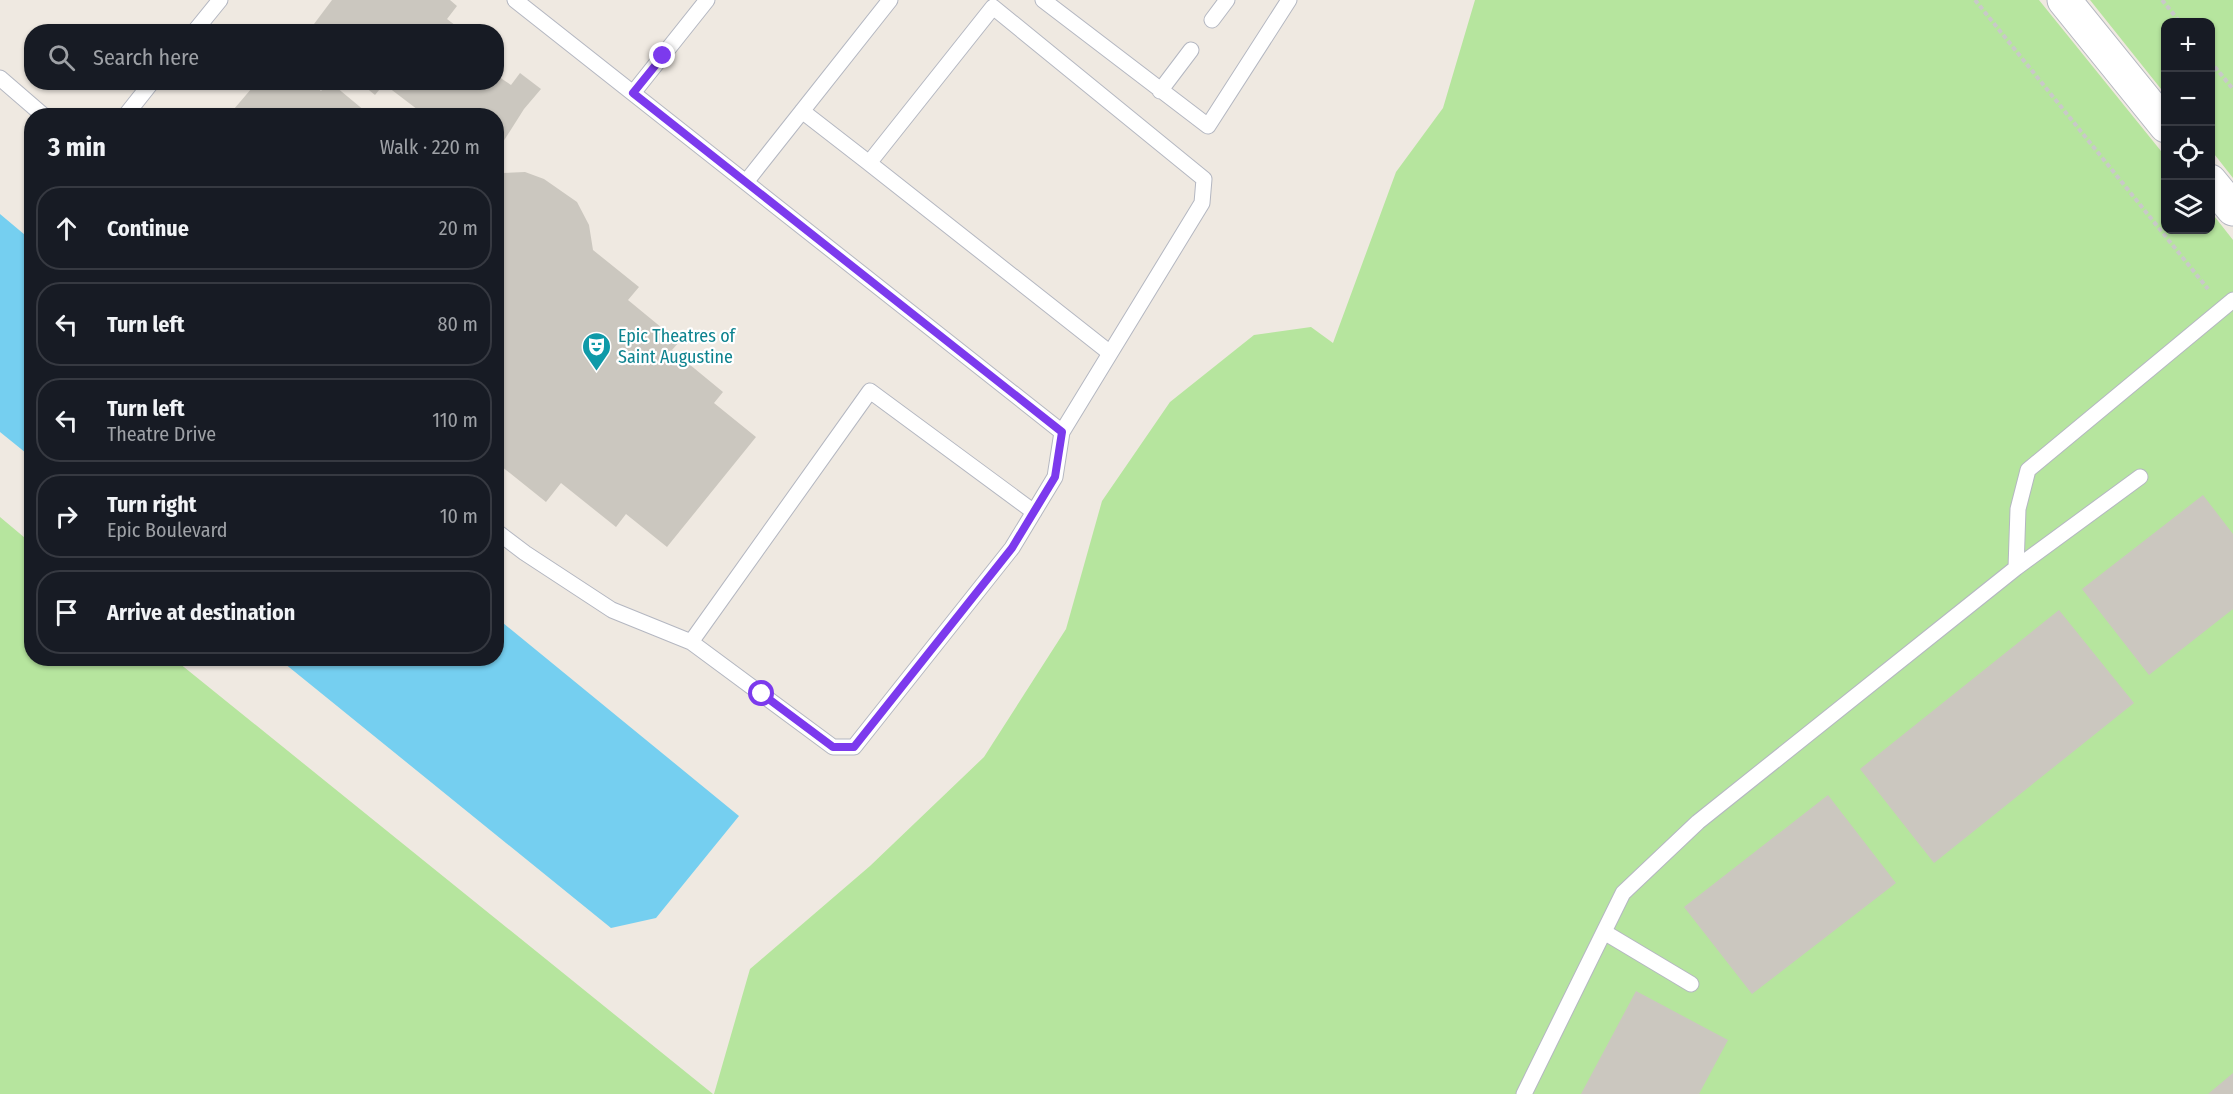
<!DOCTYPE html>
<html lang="en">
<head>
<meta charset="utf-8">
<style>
  :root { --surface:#171b24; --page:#242831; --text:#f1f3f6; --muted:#9ea1a6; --line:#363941 }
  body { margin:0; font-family:"Fira Sans Condensed",sans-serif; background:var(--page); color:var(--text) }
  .controls { position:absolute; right:18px; top:18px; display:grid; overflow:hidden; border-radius:12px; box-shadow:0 2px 4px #0004 }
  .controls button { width:54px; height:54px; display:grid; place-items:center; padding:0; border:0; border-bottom:2px solid var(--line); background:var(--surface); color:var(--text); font:30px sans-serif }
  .stop { position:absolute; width:18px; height:18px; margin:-14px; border:4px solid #7c3aed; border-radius:50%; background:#fff }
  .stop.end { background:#7c3aed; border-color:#fff; box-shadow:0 2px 6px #0008 }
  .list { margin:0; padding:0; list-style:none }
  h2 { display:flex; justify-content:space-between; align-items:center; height:78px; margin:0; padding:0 24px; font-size:26px }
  h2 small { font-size:20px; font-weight:400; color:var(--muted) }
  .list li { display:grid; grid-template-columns:39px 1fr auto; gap:18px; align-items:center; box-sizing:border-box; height:84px; margin:0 12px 12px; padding:0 12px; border:2px solid var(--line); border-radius:24px }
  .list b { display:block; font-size:22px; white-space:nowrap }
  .list p { margin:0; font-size:20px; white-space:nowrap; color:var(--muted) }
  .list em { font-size:20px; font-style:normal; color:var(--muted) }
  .icon { flex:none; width:33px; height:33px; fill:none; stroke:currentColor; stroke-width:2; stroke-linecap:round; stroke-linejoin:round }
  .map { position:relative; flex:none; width:2233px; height:1094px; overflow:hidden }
  .search { position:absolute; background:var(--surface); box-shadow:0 2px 4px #0004; left:24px; top:24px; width:480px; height:66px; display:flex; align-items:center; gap:15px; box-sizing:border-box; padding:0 21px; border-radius:24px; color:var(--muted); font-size:22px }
  .panel { position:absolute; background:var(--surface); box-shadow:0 2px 4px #0004; left:24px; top:108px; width:480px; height:558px; border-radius:24px }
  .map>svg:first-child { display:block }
  .green { fill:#b6e59e }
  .water { fill:#75cff0 }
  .building { fill:#cbc7bf }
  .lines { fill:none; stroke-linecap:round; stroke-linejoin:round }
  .service-casing { stroke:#b4b7c1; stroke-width:17 }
  .tertiary-casing { stroke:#b4b7c1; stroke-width:35 }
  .path { stroke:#c9c9c9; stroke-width:4; stroke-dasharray:4.5 3; stroke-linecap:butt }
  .service { stroke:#fff; stroke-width:15 }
  .tertiary { stroke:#fff; stroke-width:33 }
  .route { stroke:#7c3aed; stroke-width:8 }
  .labels { text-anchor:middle; stroke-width:4.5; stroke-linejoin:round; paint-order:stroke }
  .culture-label { font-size:18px; fill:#0d838f; stroke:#fff; text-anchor:start }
</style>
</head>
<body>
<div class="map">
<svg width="2233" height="1094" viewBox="0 0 2233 1094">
  <rect width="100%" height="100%" fill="#efe9e1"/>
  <path class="green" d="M1475,0H2039L2165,156L2166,230H2210L2211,212L2233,240V1094H714L750,969L870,866L984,757L1066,629L1102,501L1170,402L1254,335L1311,327L1333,343L1396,172L1443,108Z
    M2090,0H2233V178L2211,150L2210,22H2166L2165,94Z
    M0,517L31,543L32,658L174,659L713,1094H0Z"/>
  <path class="water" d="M0,214L31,240V457L0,432Z
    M497,618L739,816L656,918L611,928L279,659L496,658Z"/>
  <path class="building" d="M332,0H450L457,6L447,19L464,32H308Z
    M520,73L541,89L524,109L496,153V116H426L384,84L375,95L359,82H496V75L511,85Z
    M257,82H310L321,91L330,82L371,116H228Z
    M496,170L501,173L525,172L544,179L577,202L589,225L593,250L639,287L628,300L679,342L672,350L723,392L714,403L756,437L667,547L626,514L616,527L561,483L546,502L496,462Z
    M2203,495L2233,534V609L2149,675L2082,589Z
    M2059,610L2134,703L1934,863L1860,769Z
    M1828,795L1896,883L1752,994L1684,907Z
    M1636,991L1728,1040L1699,1094H1581Z
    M2233,1073V1094H2208Z"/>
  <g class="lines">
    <defs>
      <path id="service" d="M515,0L1062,432
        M1043,0L1208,126L1289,0
        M1212,20L1227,0
        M194,32L220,0
        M0,78L44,116
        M1160,91L1191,50
        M633,93L707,0
        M802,111L869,163
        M125,116L152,82
        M746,182L890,0
        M496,531L525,553L612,610L691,642L833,747H854L1012,548L1055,477L1062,432L1202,203L1204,179L993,7L869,163L1110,353
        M2016,568L2140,477
        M691,642L870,391L1034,512
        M1604,932L1691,984
        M1524,1094L1623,893L1698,822L2016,568L2018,509L2028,470L2233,300"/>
      <path id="tertiary" d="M2064,0L2166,126
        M2210,181L2233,209"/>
    </defs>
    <use href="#service" class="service-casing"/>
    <use href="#tertiary" class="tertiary-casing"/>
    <path class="path" d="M1975,0L2208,289
      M2162,0L2180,22
      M2210,61L2233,89"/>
    <use href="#service" class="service"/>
    <use href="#tertiary" class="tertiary"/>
  </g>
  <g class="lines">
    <path class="route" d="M663,56L633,93L1062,432L1055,477L1012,548L854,747H833L762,694"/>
  </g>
  <defs>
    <symbol id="theatre-pin" viewBox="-11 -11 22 30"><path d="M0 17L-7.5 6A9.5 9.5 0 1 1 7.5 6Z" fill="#0f9aa8" stroke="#fff"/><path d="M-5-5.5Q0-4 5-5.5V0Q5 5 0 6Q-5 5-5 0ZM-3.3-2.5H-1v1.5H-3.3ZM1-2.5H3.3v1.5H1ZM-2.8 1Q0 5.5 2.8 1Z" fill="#fff"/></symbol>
  </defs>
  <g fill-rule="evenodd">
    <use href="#theatre-pin" x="580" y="330" width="33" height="45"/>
  </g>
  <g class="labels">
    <g class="culture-label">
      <text x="618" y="342">Epic Theatres of<tspan x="618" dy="21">Saint Augustine</tspan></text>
    </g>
  </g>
</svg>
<div class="controls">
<button>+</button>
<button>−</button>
<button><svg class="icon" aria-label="locate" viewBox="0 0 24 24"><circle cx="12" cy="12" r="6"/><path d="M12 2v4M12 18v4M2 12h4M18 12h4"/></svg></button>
<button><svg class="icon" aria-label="layers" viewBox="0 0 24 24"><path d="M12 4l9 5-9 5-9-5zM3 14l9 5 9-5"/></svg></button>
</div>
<div class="stop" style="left:762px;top:694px"></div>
<div class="stop end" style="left:663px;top:56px"></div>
<div class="search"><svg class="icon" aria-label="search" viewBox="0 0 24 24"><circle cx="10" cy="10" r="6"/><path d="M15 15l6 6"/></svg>Search here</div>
<section class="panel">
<h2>3 min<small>Walk · 220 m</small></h2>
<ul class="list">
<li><svg class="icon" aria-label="ahead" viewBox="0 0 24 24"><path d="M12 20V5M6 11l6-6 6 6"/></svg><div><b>Continue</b></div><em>20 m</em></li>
<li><svg class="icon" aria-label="left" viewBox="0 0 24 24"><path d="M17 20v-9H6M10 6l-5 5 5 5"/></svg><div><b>Turn left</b></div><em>80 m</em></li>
<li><svg class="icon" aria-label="left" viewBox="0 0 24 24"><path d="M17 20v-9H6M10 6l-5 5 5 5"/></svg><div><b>Turn left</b><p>Theatre Drive</p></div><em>110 m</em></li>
<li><svg class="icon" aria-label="right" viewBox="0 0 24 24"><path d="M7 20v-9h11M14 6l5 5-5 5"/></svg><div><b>Turn right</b><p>Epic Boulevard</p></div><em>10 m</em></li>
<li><svg class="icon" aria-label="arrive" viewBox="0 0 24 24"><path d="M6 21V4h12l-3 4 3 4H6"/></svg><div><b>Arrive at destination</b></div></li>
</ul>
</section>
</div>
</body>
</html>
